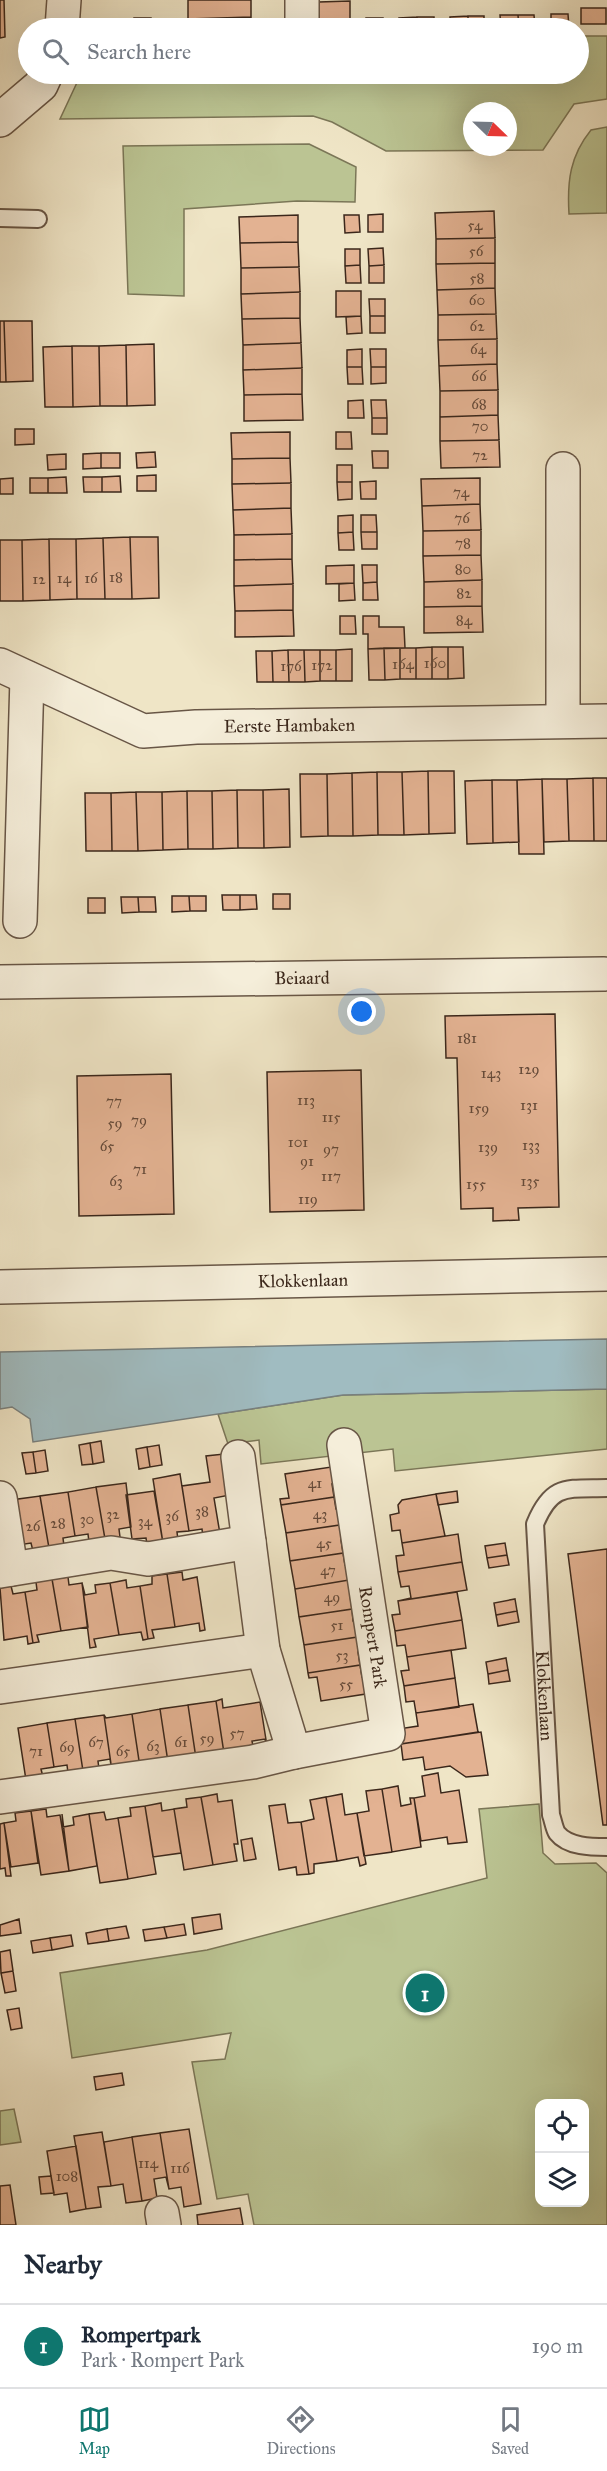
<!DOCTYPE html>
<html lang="en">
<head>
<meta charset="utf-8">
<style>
  :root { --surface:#fff; --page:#f2f2f3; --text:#1f2937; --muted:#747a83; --line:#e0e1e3; --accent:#0f766e }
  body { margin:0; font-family:"IM FELL Great Primer",serif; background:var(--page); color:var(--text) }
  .controls { position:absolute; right:18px; bottom:18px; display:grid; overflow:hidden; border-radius:12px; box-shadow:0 6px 24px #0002 }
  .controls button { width:54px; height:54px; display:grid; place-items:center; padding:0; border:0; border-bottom:2px solid var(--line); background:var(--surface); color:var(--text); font:30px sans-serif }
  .compass { position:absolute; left:463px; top:102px; width:54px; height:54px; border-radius:50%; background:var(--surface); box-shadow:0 6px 24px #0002; rotate:113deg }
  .you { position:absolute; left:362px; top:1012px; width:21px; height:21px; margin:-15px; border:4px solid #fff; border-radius:50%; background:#1a73e8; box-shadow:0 0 0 9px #1a73e833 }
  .badge { display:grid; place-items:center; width:39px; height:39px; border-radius:50%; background:var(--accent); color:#fff; font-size:20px; font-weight:700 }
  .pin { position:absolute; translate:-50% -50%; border:3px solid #fff; box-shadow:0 2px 6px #0006 }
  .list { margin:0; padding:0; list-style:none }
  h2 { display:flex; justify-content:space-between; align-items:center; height:78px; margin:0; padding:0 24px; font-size:26px }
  h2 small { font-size:20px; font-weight:400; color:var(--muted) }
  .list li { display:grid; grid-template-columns:39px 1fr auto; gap:18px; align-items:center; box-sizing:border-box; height:84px; padding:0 24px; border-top:2px solid var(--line) }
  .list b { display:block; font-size:22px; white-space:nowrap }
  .list p { margin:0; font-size:20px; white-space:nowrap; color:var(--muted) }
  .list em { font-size:20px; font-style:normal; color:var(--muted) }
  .icon { flex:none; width:33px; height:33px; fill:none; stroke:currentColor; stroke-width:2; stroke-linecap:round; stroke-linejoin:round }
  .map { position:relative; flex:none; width:607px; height:2225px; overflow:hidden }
  .search { position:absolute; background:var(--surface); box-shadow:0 6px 24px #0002; left:18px; right:18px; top:18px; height:66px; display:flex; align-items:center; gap:15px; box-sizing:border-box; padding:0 21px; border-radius:33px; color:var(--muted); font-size:22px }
  .sheet { height:162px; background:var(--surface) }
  nav { display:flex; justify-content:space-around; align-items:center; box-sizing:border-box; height:84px; border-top:2px solid var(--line); background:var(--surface); font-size:16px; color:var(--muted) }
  nav a { display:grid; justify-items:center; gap:3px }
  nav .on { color:var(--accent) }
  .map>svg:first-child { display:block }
  .green { fill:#bbc493; stroke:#7b7657; stroke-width:1.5; fill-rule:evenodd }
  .water { fill:#a0bcc1; stroke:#78807f; stroke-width:1.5 }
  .building { fill:#e3b292; stroke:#3b271b; stroke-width:1.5 }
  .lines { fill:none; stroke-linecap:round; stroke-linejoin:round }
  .lane-casing { stroke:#685646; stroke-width:20 }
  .street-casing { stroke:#685646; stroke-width:36 }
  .lane { stroke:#f5eeda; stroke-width:16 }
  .street { stroke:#f5eeda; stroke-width:33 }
  .labels { text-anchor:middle; stroke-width:6; stroke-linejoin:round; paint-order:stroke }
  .number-label { font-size:15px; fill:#654a39 }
  .street-label { font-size:18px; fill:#3b271b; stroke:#f5eeda }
</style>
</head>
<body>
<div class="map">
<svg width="607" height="2225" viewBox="0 0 607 2225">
  <rect width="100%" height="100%" fill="#efe5c6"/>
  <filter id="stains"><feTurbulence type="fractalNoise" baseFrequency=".00333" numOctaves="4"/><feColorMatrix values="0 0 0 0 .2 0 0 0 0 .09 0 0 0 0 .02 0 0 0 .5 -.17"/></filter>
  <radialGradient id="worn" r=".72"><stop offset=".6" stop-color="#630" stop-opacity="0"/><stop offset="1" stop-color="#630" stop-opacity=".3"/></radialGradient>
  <path class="green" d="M579,36H607V99L574,104L543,150L386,151L332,122L313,116L60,119L81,74H578ZM472,111H508V147H472Z
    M607,127V213L569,214C567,181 570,156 591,130Z
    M309,144L356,167L355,202L297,201L184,209V296L128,294L123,146Z
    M607,1389V1449L395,1471L393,1449L261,1464L259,1440L228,1444L218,1414L343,1395Z
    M539,1804L543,1853L555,1864L596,1863L607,1873V2225H254L248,2194L217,2199L192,2062L225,2059L231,2033L72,2058L60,1973L207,1950L487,1878L479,1809ZM540,2104H584V2202H540Z
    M14,2109L21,2142L0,2145V2111Z"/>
  <path class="water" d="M607,1339V1389L343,1395L33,1442L30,1419L12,1407L0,1409V1352Z"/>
  <path class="building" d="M0,0H4L5,37L0,38Z
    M188,0H251V17L188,19Z
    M350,1V28H319V2Z
    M581,8H606V24H581Z
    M551,14H568L569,28H551Z
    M500,15H518L519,28H501Z
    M518,15H534L535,28H519Z
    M468,16H484V28H468Z
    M468,16V28H450V17Z
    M251,17V28H189L188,19Z
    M417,17L418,28H400L399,18Z
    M417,17H434V28H418Z
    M134,18H151V28H134Z
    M366,18H383V28H366Z
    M494,211L495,238L436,239L435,213Z
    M383,214V232H368V215Z
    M298,215V242L240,243L239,217Z
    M344,215H359L360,232L345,233Z
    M495,238V263L436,264V239Z
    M298,242L299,267L241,268L240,243Z
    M383,248L384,265L369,266L368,249Z
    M345,249H360V265L345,266Z
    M495,263V288L437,290L436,264Z
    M360,265L361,283H346L345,266Z
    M384,265V283H369V266Z
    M299,267L300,292L241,294V268Z
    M495,288L496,314L438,315L437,290Z
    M336,291H361V316L336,317Z
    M300,292V318L242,319L241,294Z
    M369,299H385V316H370Z
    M496,314L497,339L438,340V315Z
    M361,316L362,333L347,334L346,317Z
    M370,316H385V333H370Z
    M300,318L301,343L243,345L242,319Z
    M0,321H4L6,382H0Z
    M4,321H32L33,381L6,382Z
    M497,339V364L439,366L438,340Z
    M301,343L302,368L243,370V345Z
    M154,344L155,405L127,406L126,345Z
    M126,345L127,406H100L99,346Z
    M72,346H99L100,406L73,407Z
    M72,346L73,407H45L43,347Z
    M362,349V367H347V350Z
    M370,349H386V367H371Z
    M497,364L498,390L440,391L439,366Z
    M347,367H362L363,384H348Z
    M371,367H386V383L371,384Z
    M302,368V394L244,395L243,370Z
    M498,390V415L440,417V391Z
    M302,394L303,420L244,421V395Z
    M363,400L364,418H348V401Z
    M371,400H386L387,418H372Z
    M498,415L499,440L440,441V417Z
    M372,418H387V434H372Z
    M15,429H34V444L15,445Z
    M290,432V458L232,459L231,433Z
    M336,432H351L352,449H336Z
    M499,440L500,467L441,468L440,441Z
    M372,451H388V468H373Z
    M155,452L156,467L137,468L136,453Z
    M101,453H120V468H101Z
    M101,453V468L83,469V454Z
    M66,454V469L48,470L47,455Z
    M290,458L291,483L232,484V459Z
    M337,465H352V482H337Z
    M156,475V491H137V476Z
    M120,476L121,492H102V477Z
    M66,477L67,493H48V478Z
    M83,477H102V492H84Z
    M13,478V494H0V479Z
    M30,478H48V493H30Z
    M480,478V504L422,506L421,479Z
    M376,481V499H361L360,482Z
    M337,482H352V499L338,500Z
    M291,483V508L233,510L232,484Z
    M480,504L481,530L423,531L422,506Z
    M291,508L292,534L234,535L233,510Z
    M353,515V532L338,533V516Z
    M361,515H376L377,532H361Z
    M481,530V555L423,556V531Z
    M353,532L354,550H339L338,533Z
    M361,532H377V549H362Z
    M292,534V559L234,560V535Z
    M130,537L132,599H105L103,538Z
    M130,537H158L159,598L132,599Z
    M103,538L105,599H77L76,539Z
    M49,539L50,600L23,601L22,540Z
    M49,539H76L77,599L50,600Z
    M0,540H22L23,601H0Z
    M481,555L482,580L424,582L423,556Z
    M292,559L293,584L234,586V560Z
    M354,565V583L326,584V566Z
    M362,565H377V582L363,583Z
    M482,580V606L424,607V582Z
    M377,582L378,600H363V583Z
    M354,583L355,600L339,601V584Z
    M293,584V610L235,611L234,586Z
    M482,606L483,632L424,633V607Z
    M293,610L294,636L235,637V611Z
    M340,616H355L356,634H340Z
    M363,616H379V627H404L405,648L368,649V634H363Z
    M432,647V679H416V648Z
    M432,647H448V679H432Z
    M448,647H463L464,678L448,679Z
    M384,648L385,680H369L368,649Z
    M384,648H400V679L385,680Z
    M400,648H416V679H400Z
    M352,649V681H336V650Z
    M288,650L289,682H273L272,651Z
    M288,650H304L305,682H289Z
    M304,650H320V681L305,682Z
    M320,650H336V681H320Z
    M256,651H272L273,682H257Z
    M428,771L429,834L404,835L402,772Z
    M428,771H454L455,833L429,834Z
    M377,772L378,835L353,836L352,773Z
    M377,772H402L404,835H378Z
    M352,773L353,836H328L327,774Z
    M300,774H327L328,836L301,837Z
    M593,778L594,841H569L567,779Z
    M593,778H607V841H594Z
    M542,779H567L569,841L544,842Z
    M542,779L544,854H519L517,780Z
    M492,780H517L519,842L493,843Z
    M492,780L493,843L467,844L465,781Z
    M289,789L290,847L264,848L263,790Z
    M237,790H263L264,848H238Z
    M237,790L238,848L213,849L212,791Z
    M187,791L188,849L163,850L162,792Z
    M187,791H212L213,849H188Z
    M136,792L138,851H112L111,793Z
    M136,792H162L163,850L138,851Z
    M85,793H111L112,851H86Z
    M273,894H290V909H273Z
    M222,895H240V910H223Z
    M240,895H256L257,909L240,910Z
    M172,896H189L190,911L172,912Z
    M189,896H206V911H190Z
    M121,897H138L139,912L122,913Z
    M138,897H155L156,912H139Z
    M88,898H105V913H88Z
    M555,1014L559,1207L518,1208L519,1220L493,1221V1208L461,1209L457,1058H446L445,1016Z
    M361,1070L364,1210L270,1212L267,1072Z
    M171,1074L174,1214L79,1216L77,1076Z
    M101,1441L104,1462L93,1464L90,1443Z
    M90,1443L93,1464L82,1465L79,1445Z
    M159,1445L162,1465L150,1467L147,1447Z
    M147,1447L150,1467L139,1469L136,1449Z
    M45,1450L48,1471L36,1473L33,1452Z
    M33,1452L36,1473L26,1474L22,1453Z
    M224,1454L230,1495L214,1498L220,1534L203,1537L202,1529L189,1531L182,1486L210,1482L206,1456Z
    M338,1466L340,1483L332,1484L334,1497L281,1505L280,1499L289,1498L285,1474Z
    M180,1474L189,1531L177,1532L178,1540L163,1543L153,1479Z
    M126,1483L131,1527L119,1529L120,1537L105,1539L96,1487Z
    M96,1487L105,1539L89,1542L88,1534L75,1536L68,1492Z
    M154,1491L163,1543L147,1545L146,1538L132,1539L126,1495Z
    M457,1491L458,1502L438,1505L436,1494Z
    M68,1492L75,1536L63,1538L64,1546L49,1548L40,1496Z
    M436,1494L445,1536L402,1543L400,1530L392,1531L390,1515L399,1513L398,1505L402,1500Z
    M40,1496L49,1548L33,1551L31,1543L18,1545L11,1500Z
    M334,1497L336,1509L344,1508L346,1524L286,1533L281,1505Z
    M346,1524L349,1539L341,1540L343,1553L290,1561L286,1533Z
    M458,1534L462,1562L398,1572L396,1556L404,1555L402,1543Z
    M505,1543L507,1555L487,1558L485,1546Z
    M607,1549V1825H603L568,1554Z
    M343,1553L345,1565L353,1564L355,1579L295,1589L290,1561Z
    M507,1555L509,1565L489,1568L487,1558Z
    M462,1562L467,1590L398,1601L411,1598L409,1586L401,1587L398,1572Z
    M182,1572L183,1580L197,1577L205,1630L200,1631L199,1623L175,1627L167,1574Z
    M167,1574L175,1627L152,1630L154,1638L148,1639L140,1586L152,1584V1576Z
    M68,1577L69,1585L82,1583L88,1627L61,1631L52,1579Z
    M52,1579L61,1631L37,1635L39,1642L33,1643L25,1592L37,1590L36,1582Z
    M355,1579L357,1595L350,1596L352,1609L299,1617L295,1589Z
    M126,1580L127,1588L140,1586L148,1639L143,1640L141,1632L119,1635L110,1583Z
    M82,1583L85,1595L96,1593L95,1585L110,1583L119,1635L94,1639L96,1647L90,1648Z
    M11,1586L13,1594L25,1592L33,1643L28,1644L27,1636L4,1640L0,1588Z
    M457,1592L462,1620L395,1631L392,1615L400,1614L398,1601Z
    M515,1599L517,1611L496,1615L494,1603Z
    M352,1609L353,1621L361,1620L364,1636L304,1645L299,1617Z
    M517,1611L519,1622L498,1626L496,1615Z
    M462,1620L466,1648L407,1657L405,1645L397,1646L395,1631Z
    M364,1636L366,1651L358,1652L360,1665L308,1673L304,1645Z
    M451,1650L455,1678L404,1686L401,1671L409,1670L407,1657Z
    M506,1658L508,1670L488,1674L486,1662Z
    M360,1665L362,1677L370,1676L372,1693L321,1701L317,1677L309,1678L308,1673Z
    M508,1670L510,1681L489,1684L488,1674Z
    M455,1678L459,1707L416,1713L414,1701L406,1702L404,1686Z
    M222,1699L223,1708L260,1702L267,1746L265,1739L252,1741L255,1756L224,1753L216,1701Z
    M216,1701L224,1753L197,1765L188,1705Z
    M473,1704L478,1732L401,1744L398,1729L418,1726L416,1713Z
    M188,1705L197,1765L168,1762L160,1709Z
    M160,1709L168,1762L141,1774L132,1714Z
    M132,1714L141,1774L112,1771L104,1715L106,1718Z
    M104,1715L112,1771L110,1759L98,1761L99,1769L83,1771L75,1719Z
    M75,1719L83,1771L68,1773L67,1765L54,1767L47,1723Z
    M47,1723L54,1767L41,1769L43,1777L26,1780L18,1728Z
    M481,1732L488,1775L466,1777L450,1766L425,1770L423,1757L403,1760L401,1744Z
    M438,1773L441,1793L459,1790L467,1842L448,1844L447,1837L421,1841L414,1798L425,1796L422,1776Z
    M398,1786L401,1806L411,1804L410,1798H414L421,1847L392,1852L382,1789Z
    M382,1789L392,1852L364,1856L357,1813L369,1811L366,1791Z
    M217,1794L218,1802L232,1800L238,1844H234L237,1861L213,1865L201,1797Z
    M342,1794L345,1815L357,1813L366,1864L360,1866L358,1857L337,1861L326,1797Z
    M201,1797L213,1865L184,1870L174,1809L187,1807L186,1799Z
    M326,1797L337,1861L314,1864V1873L309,1874L301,1822L314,1819L310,1800Z
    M161,1803L162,1811L174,1809L181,1853L153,1857L145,1806Z
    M285,1804L288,1823L301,1822L309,1874L297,1875L296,1867L279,1870L269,1806Z
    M145,1806L156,1874L128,1879L118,1818L131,1816L130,1808Z
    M46,1809L47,1817L60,1815L69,1871L41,1875L31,1811Z
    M31,1811L38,1863L11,1867L4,1823L16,1821L15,1813Z
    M104,1812L106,1820L118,1818L128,1879L100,1883L89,1814Z
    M62,1814L63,1827L74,1825L73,1817L89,1814L97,1866L69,1871Z
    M4,1823L11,1876H6L5,1868L0,1869V1824Z
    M252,1838L256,1859L244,1861L241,1840Z
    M220,1914L222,1929L194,1934L192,1918Z
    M19,1919L21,1933L0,1936V1925Z
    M184,1924L186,1935L167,1938L164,1927Z
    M126,1926L129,1938L109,1941L107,1929Z
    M164,1927L167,1938L145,1941L143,1930Z
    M107,1929L109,1941L88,1944L86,1933Z
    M71,1935L73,1946L52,1950L50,1938Z
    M50,1938L52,1950L33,1953L31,1941Z
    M10,1950L13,1971L1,1973L0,1952Z
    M13,1971L16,1991L5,1993L1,1973Z
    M19,2008L22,2028L11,2030L7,2010Z
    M122,2073L124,2085L96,2090L94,2077Z
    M189,2129L201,2204L184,2207L181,2187L169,2189L160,2133Z
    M102,2132L111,2186L98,2187L101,2207L86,2209L74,2136Z
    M160,2133L169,2189L166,2177L154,2179L157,2198L142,2201L132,2137Z
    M132,2137L142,2201L126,2203L123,2184L111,2186L104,2142Z
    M76,2146L86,2209L70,2212L67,2193L54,2195L47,2151Z
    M51,2176L54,2193L41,2194L39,2177Z
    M10,2185L16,2225H0V2186Z
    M240,2208L243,2225H198L197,2215Z"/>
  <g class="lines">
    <defs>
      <g id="lane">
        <path d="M0,218L38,219"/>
        <path id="s1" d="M607,1488C567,1489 552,1483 535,1524L551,1815C553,1820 554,1828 557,1833C568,1847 592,1847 607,1847"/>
      </g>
      <g id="street">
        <path d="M62,28L64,0"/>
        <path d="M302,28V0"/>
        <path d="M0,120L41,85L46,74"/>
        <path d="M563,469V720"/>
        <path id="s2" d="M0,665L143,731L196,727L607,721"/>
        <path d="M20,921L27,678"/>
        <path id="s3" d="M0,982L604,974"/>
        <path id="s4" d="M0,1287L607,1274"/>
        <path d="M238,1457L263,1650L294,1752L388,1734L344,1445"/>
        <path d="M0,1498L11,1569"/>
        <path d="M0,1571L111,1553L148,1559L249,1542"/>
        <path d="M0,1687L263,1650"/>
        <path d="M0,1797L253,1762L294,1752"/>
        <path d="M162,2213L164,2225"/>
      </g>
    </defs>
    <use href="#lane" class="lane-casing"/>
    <use href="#street" class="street-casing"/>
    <use href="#lane" class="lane"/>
    <use href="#street" class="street"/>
  </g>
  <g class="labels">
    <g class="number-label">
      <text x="475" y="230">54</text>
      <text x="476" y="256">56</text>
      <text x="477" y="283">58</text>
      <text x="477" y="305">60</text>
      <text x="477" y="331">62</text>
      <text x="478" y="354">64</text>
      <text x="479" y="381">66</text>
      <text x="479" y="409">68</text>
      <text x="480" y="431">70</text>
      <text x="480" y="460">72</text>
      <text x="461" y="497">74</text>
      <text x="462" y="523">76</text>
      <text x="463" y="548">78</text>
      <text x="463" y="574">80</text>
      <text x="116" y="582">18</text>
      <text x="64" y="583">14</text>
      <text x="91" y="583">16</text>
      <text x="39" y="584">12</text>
      <text x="464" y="598">82</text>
      <text x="464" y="625">84</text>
      <text x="435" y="668">160</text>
      <text x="403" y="669">164</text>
      <text x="322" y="670">172</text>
      <text x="291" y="671">176</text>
      <text x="467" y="1043">181</text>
      <text x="529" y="1074">129</text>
      <text x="491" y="1078">143</text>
      <text x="306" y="1105">113</text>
      <text x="114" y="1106">77</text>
      <text x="529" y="1110">131</text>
      <text x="479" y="1113">159</text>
      <text x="331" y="1122">115</text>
      <text x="139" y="1125">79</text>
      <text x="115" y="1128">59</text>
      <text x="298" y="1147">101</text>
      <text x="531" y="1150">133</text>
      <text x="107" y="1151">65</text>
      <text x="488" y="1152">139</text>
      <text x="331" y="1154">97</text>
      <text x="307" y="1166">91</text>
      <text x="140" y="1174">71</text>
      <text x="331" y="1181">117</text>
      <text x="116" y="1186">63</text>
      <text x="530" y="1186">135</text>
      <text x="476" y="1189">155</text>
      <text x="308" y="1204">119</text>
      <text x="315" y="1488">41</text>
      <text x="202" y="1516">38</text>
      <text x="113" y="1519">32</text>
      <text x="320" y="1519">43</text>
      <text x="172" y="1521">36</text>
      <text x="87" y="1524">30</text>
      <text x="145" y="1526">34</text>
      <text x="58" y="1528">28</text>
      <text x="33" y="1531">26</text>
      <text x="324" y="1548">45</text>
      <text x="328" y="1575">47</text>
      <text x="332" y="1602">49</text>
      <text x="337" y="1630">51</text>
      <text x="342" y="1660">53</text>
      <text x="346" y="1689">55</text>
      <text x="237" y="1738">57</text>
      <text x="207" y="1743">59</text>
      <text x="96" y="1747">67</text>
      <text x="181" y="1747">61</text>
      <text x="153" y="1751">63</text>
      <text x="67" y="1752">69</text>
      <text x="36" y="1756">71</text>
      <text x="123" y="1756">65</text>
      <text x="148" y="2168">114</text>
      <text x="180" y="2173">116</text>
      <text x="67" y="2181">108</text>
    </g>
    <g class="street-label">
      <text dy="6" stroke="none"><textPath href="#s2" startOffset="304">Eerste Hambaken</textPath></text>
      <text dy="6" stroke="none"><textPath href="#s3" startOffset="302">Beiaard</textPath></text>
      <text dy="6" stroke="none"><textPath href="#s4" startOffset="303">Klokkenlaan</textPath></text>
      <text transform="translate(373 1637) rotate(81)" y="6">Rompert Park</text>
      <text dy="6" stroke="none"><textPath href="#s1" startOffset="261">Klokkenlaan</textPath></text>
    </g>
  </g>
  <rect width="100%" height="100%" filter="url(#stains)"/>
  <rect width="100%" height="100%" fill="url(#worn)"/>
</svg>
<div class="controls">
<button><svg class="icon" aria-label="locate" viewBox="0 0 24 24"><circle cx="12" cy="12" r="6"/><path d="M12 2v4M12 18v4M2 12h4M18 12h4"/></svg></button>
<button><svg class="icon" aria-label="layers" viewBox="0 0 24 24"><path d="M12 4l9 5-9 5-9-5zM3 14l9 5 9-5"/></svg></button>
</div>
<svg class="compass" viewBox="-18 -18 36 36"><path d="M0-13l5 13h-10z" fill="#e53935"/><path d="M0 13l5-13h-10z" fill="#747a83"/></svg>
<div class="you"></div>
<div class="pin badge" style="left:425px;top:1993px">1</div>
<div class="search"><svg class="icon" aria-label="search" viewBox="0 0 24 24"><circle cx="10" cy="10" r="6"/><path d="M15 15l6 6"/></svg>Search here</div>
</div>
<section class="sheet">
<h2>Nearby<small></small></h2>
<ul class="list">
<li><span class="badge">1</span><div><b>Rompertpark</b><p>Park · Rompert Park</p></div><em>190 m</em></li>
</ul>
</section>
<nav>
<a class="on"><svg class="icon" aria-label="map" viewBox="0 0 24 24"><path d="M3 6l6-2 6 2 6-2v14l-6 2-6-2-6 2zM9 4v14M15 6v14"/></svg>Map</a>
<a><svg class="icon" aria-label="directions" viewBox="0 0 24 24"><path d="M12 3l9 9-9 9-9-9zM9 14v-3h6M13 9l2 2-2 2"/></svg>Directions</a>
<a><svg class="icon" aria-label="saved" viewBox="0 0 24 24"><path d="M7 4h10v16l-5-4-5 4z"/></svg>Saved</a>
</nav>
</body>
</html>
